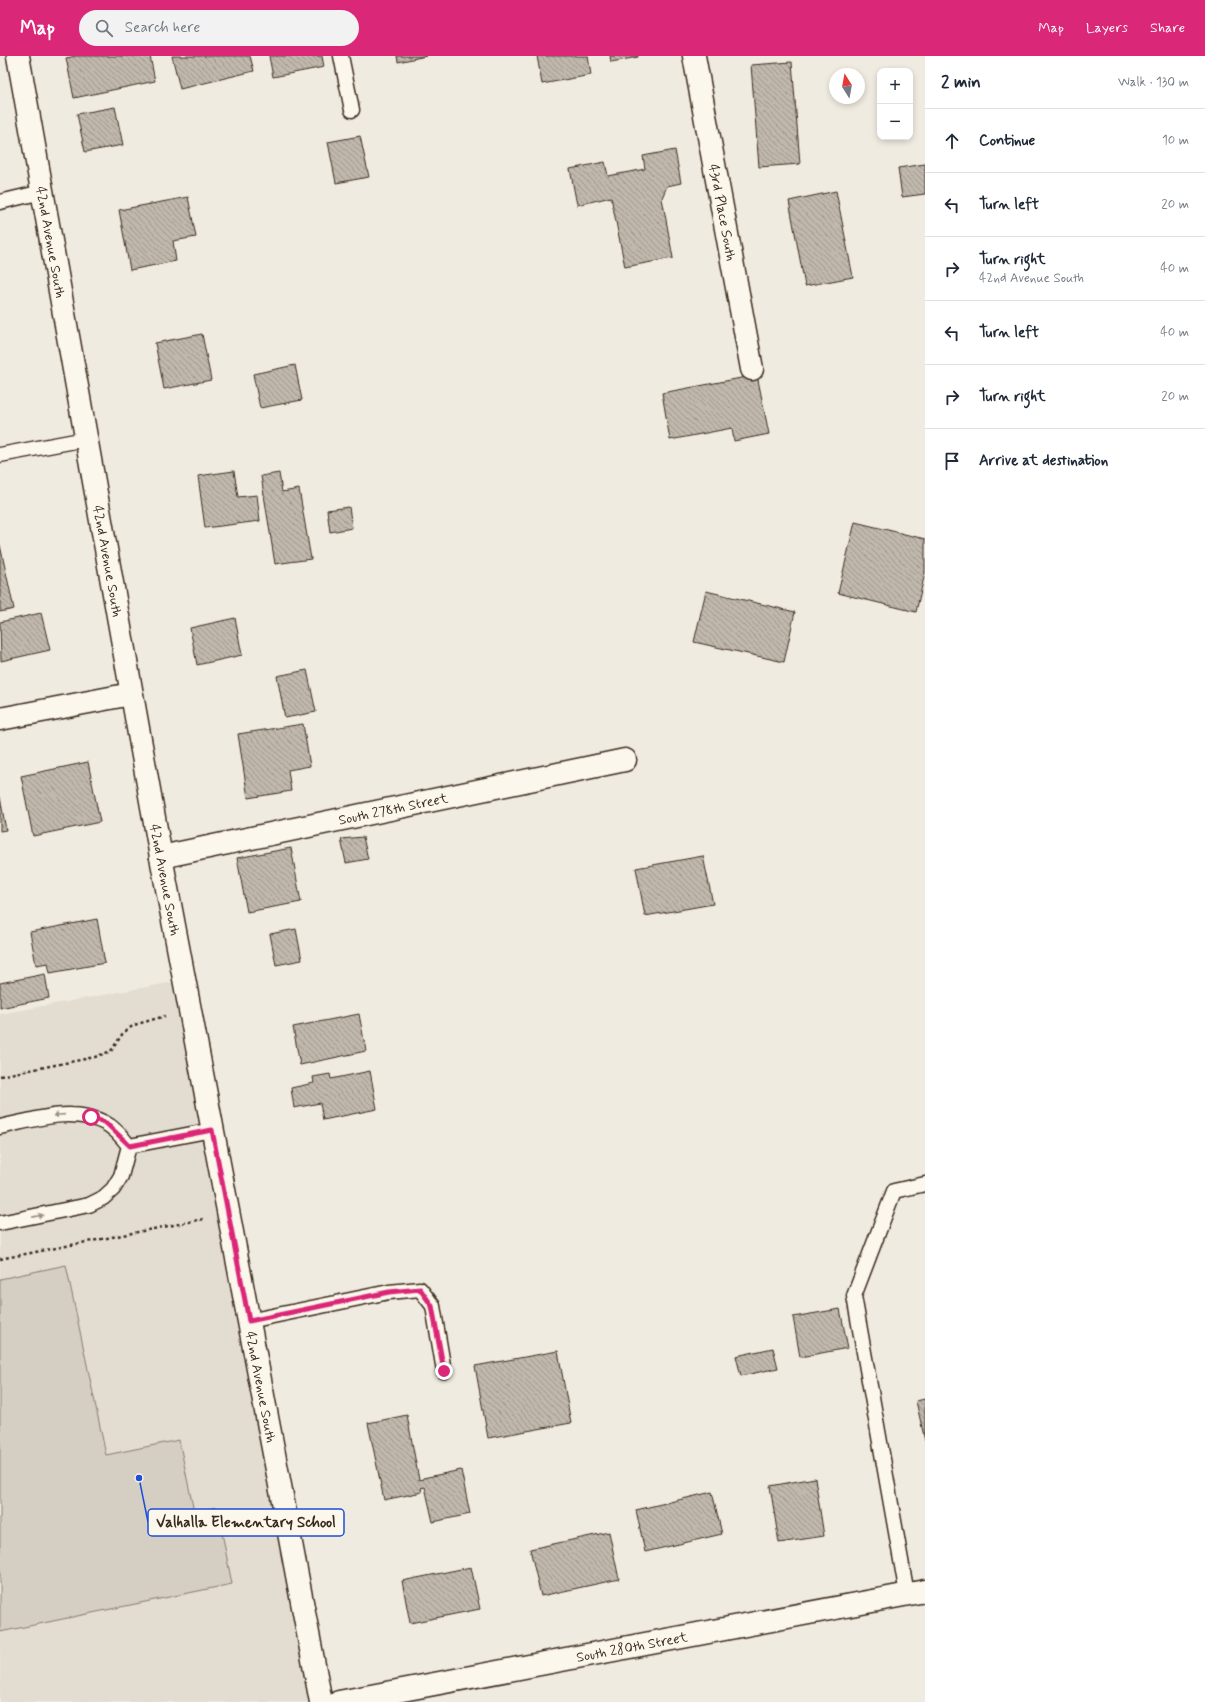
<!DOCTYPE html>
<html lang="en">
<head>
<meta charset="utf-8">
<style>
  :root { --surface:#fff; --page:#f2f2f3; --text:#1f2937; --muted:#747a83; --line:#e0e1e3; --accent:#db2777 }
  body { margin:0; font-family:Mynerve,sans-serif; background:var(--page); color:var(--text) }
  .controls { position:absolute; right:12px; top:12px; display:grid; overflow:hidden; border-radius:8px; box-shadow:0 2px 6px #0003 }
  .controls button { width:36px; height:36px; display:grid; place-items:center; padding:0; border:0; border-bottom:1px solid var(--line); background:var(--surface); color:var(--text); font:20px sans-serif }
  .compass { position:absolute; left:829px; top:12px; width:36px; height:36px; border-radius:50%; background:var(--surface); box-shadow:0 2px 6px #0003; rotate:349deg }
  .stop { position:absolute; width:12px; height:12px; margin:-9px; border:3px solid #db2777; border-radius:50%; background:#fff }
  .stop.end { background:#db2777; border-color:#fff; box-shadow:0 1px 4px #0008 }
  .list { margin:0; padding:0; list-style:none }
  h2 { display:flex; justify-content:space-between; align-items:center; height:52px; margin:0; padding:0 16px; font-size:17px }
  h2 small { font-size:13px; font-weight:400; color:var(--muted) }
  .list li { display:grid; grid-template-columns:26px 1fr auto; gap:12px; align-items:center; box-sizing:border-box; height:64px; padding:0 16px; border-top:1px solid var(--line) }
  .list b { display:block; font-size:15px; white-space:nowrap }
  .list p { margin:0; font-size:13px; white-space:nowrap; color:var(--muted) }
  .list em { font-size:13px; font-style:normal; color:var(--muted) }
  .icon { flex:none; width:22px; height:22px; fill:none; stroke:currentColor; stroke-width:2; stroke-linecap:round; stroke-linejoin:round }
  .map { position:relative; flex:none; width:925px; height:1646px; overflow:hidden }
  header { display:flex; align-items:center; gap:24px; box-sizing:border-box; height:56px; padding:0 20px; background:var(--accent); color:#fff }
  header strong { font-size:19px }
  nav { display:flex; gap:22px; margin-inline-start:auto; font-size:14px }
  .search { width:280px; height:36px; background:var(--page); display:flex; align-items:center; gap:10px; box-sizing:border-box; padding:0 14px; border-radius:22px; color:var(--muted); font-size:15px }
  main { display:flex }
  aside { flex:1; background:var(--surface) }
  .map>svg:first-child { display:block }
  .built { fill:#e2dcd1 }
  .green { fill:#d5cec3; stroke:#887c70 }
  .building { fill:url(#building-back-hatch); stroke:#3b2a1e }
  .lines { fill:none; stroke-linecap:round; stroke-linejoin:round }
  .lane-casing { stroke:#3b2a1e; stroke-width:17 }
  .street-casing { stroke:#3b2a1e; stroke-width:25 }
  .path { stroke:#3b2a1e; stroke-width:2.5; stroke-dasharray:3 3; stroke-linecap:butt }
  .lane { stroke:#fbf7ec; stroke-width:14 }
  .street { stroke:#fbf7ec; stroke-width:22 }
  .oneway { fill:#9b9085 }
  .route { stroke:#db2777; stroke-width:5 }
  .labels { text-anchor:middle; stroke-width:4; stroke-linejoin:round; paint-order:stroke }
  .street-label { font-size:14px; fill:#3b2a1e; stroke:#fbf7ec }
  .leader { fill:none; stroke:#1d4ed8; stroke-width:1.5 }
  .callout-dot { fill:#1d4ed8; stroke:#fbf7ec; stroke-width:1.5 }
  .callout { fill:#fbf7ec; stroke:#1d4ed8; stroke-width:1.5 }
  .callout-label { font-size:15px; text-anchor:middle; font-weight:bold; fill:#3b2a1e }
</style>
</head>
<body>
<header>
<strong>Map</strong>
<div class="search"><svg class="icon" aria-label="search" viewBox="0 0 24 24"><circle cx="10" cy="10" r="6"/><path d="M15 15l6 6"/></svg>Search here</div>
<nav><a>Map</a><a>Layers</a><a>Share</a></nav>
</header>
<main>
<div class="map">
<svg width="925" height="1646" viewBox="0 0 925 1646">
  <defs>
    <pattern id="building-back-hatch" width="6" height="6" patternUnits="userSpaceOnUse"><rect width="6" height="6" fill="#c0b8ad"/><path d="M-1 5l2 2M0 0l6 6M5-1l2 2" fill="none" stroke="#9d968c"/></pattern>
  </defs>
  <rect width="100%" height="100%" fill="#f0ebe0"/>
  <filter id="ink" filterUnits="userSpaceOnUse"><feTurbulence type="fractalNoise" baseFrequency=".025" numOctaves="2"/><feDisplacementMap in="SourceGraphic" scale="8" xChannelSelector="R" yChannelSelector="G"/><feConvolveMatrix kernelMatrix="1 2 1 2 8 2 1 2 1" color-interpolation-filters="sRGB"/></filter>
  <g filter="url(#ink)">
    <path class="built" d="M184,924L321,1646H0V958Z"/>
    <path class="green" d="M66,1209L106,1399L179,1384L194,1456L217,1451L232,1528L0,1576V1223Z"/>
    <path class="building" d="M76,0H150L155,25L74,42L66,2Z
      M172,0H250L254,15L180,33Z
      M269,0H322L324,11L273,21Z
      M397,0H426L398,6Z
      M537,0H588L591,19L542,28Z
      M610,0H638V1L611,6Z
      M792,6L800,108L759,111L751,9Z
      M115,51L123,89L85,96L77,58Z
      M360,80L369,121L336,127L328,86Z
      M675,94L681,127L667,130L662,142L673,202L625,211L611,141L577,149L570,113L605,106L608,120L645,113L643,100Z
      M925,108V138L902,141L898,112Z
      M836,135L853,221L805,230L789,145Z
      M188,141L196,181L173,185L176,205L130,214L119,154Z
      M202,278L211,324L164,333L155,287Z
      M295,309L302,344L260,352L253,318Z
      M757,319L769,378L734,385L732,372L670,384L662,337Z
      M234,415L238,441L257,439L260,465L205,472L198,420Z
      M279,417L282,436L299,433L311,503L275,508L261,420Z
      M349,451L352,472L330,476L327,454Z
      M855,466L925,483V517L916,556L838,537Z
      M0,489L14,553L0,556Z
      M706,535L795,556L784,606L694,586Z
      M41,557L50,594L1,605L0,566Z
      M235,562L242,599L197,609L190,572Z
      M307,614L316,656L285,662L277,620Z
      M303,668L310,710L288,714L291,735L248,742L238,678Z
      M88,706L100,766L33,780L21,720Z
      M0,741L6,774L0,775Z
      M363,781L368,803L346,807L341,783Z
      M291,792L301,846L247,856L237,802Z
      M703,800L713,848L645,860L636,812Z
      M97,863L105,907L50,917L48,907L36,909L30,876Z
      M296,873L302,904L276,909L270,878Z
      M45,918L49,942L0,952V927Z
      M359,958L366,995L300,1009L293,971Z
      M370,1015L377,1053L323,1064L320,1047L294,1052L291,1032L314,1027L313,1021L330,1018L331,1023Z
      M840,1253L848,1292L800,1301L793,1261Z
      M773,1292L778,1312L741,1320L736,1300Z
      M558,1295L571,1367L488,1382L475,1310Z
      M925,1343V1385L916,1345Z
      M407,1359L419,1424L423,1423V1422L461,1414L470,1458L433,1466L425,1431L421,1432L422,1436L384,1444L368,1367Z
      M815,1422L824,1480L779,1487L770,1430Z
      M712,1436L722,1478L645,1496L636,1454Z
      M609,1476L619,1523L541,1540L530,1493Z
      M471,1511L480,1553L410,1567L402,1525Z"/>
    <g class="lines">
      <defs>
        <path id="lane" d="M341,0L352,54
          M0,146L42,136
          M0,399L86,383
          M0,1071C34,1064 72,1050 105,1067C115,1072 123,1082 129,1090
          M129,1090L212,1074
          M0,1167L89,1149L103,1142L113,1133L121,1120L129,1090
          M249,1265L389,1236L420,1233L433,1250L444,1315
          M907,1538L854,1240L894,1135L925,1128"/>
        <g id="street">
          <path id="s1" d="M18,0L161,801L321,1646"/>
          <path id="s2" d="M694,0L752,313"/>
          <path d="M0,663L131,638"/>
          <path id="s3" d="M161,801L625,704"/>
          <path id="s4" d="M339,1646L925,1535"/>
        </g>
      </defs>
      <use href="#lane" class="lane-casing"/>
      <use href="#street" class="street-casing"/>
      <path class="path" d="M0,1020L95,1001L111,995L123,977L134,969L165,960
        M0,1203L204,1163"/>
      <use href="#lane" class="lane"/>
      <use href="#street" class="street"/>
    </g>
    <defs><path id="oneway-solid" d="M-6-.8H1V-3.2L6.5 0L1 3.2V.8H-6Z"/></defs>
    <g class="oneway">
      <use href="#oneway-solid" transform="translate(59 1059) rotate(176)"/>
      <use href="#oneway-solid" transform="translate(38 1160) rotate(-11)"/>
    </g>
  </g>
  <g class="lines" filter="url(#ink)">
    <path class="route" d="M91,1061L106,1067L130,1090L212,1074L249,1265L389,1236L420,1233L432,1250L444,1315"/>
  </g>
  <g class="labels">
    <g class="street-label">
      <text dy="5" stroke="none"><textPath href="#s2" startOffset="159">43rd Place South</textPath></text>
      <text dy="5" stroke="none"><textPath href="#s1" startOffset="189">42nd Avenue South</textPath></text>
      <text dy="5" stroke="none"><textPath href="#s1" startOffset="513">42nd Avenue South</textPath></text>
      <text dy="5" stroke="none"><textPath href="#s3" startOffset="237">South 278th Street</textPath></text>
      <text dy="5" stroke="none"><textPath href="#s1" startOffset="837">42nd Avenue South</textPath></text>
      <text dy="5" stroke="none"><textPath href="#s1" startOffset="1353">42nd Avenue South</textPath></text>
      <text dy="5" stroke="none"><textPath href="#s4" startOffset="298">South 280th Street</textPath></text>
    </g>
  </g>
  <path class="leader" d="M139 1422L148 1466"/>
  <circle class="callout-dot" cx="139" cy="1422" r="4"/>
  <rect class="callout" x="148" y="1453" width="196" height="27" rx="4"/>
  <g class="callout-label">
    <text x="246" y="1471">Valhalla Elementary School</text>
  </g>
</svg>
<div class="controls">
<button>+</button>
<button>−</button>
</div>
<svg class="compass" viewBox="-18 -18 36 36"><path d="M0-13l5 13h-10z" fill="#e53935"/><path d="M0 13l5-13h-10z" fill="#747a83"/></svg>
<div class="stop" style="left:91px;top:1061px"></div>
<div class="stop end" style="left:444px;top:1315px"></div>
</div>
<aside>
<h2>2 min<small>Walk · 130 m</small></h2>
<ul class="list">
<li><svg class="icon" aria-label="ahead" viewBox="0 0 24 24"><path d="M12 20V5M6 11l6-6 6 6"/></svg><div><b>Continue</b></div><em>10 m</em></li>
<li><svg class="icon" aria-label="left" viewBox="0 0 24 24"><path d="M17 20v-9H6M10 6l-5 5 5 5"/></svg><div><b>Turn left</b></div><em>20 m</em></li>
<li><svg class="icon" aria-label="right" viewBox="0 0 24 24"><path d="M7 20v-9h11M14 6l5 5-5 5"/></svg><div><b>Turn right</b><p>42nd Avenue South</p></div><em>40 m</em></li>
<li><svg class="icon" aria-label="left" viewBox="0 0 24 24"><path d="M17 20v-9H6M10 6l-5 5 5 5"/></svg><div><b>Turn left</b></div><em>40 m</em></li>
<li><svg class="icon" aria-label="right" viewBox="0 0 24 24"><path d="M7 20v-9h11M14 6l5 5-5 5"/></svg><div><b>Turn right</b></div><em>20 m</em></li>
<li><svg class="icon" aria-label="arrive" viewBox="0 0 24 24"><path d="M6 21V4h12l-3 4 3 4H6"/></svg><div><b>Arrive at destination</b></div></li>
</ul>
</aside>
</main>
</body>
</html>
